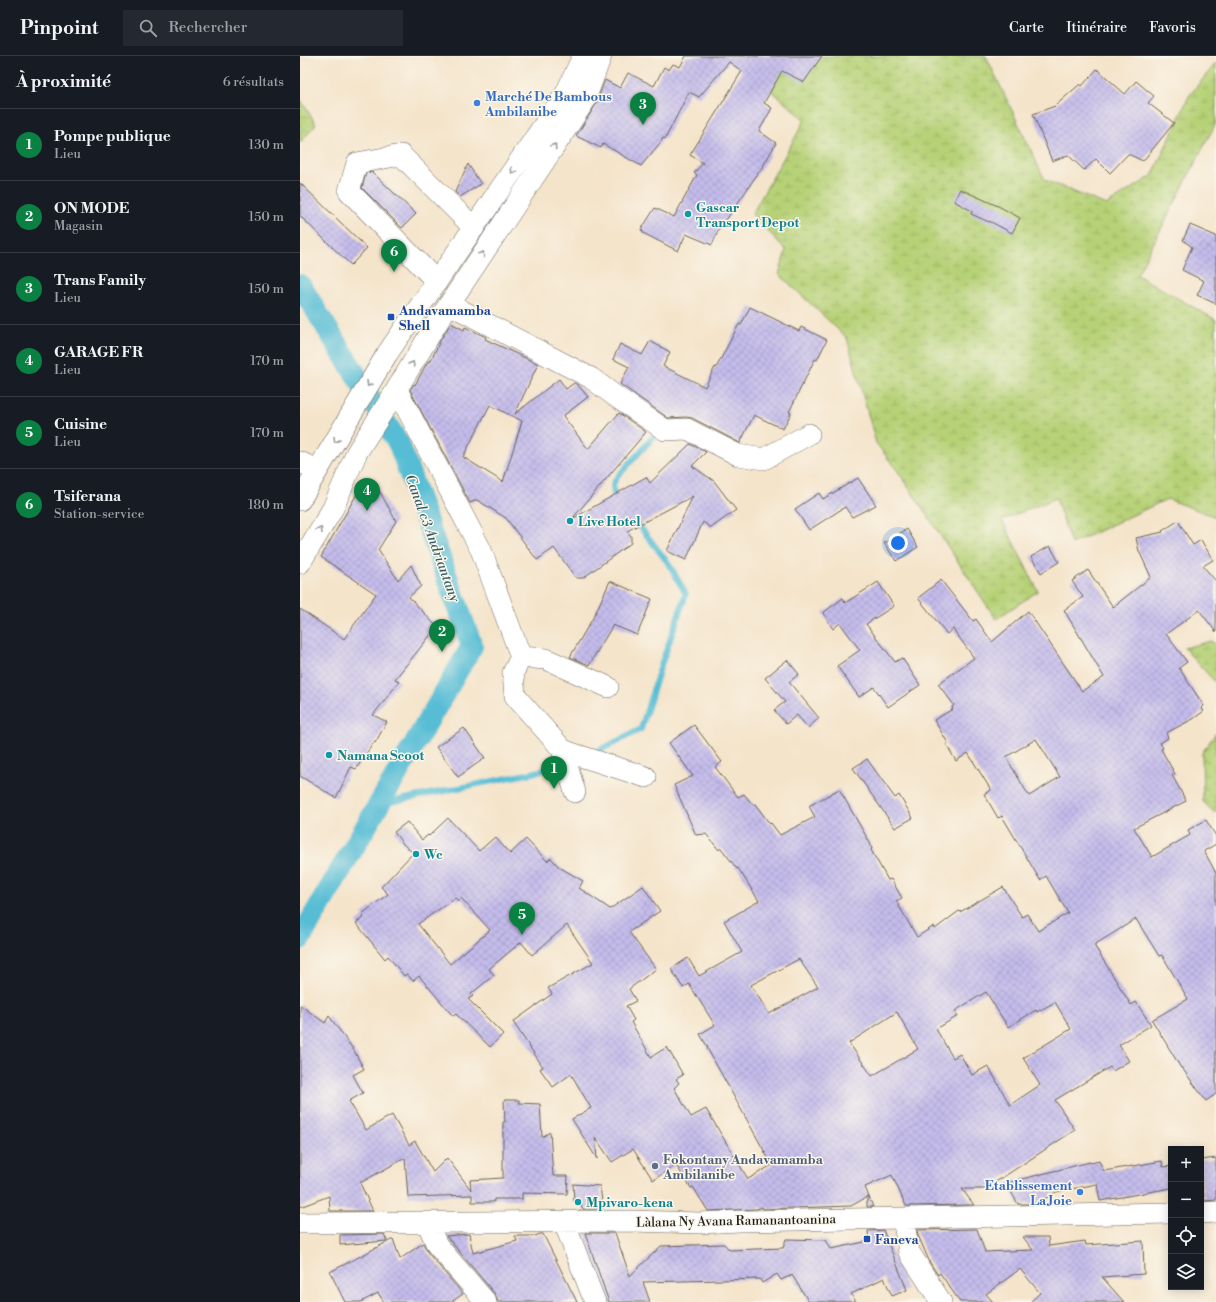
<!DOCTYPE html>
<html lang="fr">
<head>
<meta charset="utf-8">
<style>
  :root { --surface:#171b24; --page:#242831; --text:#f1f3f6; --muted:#9ea1a6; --line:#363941; --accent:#0b8043 }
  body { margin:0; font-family:"Libre Bodoni",serif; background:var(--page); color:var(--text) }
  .controls { position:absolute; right:12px; bottom:12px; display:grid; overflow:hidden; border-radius:0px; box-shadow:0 2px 10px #0003 }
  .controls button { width:36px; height:36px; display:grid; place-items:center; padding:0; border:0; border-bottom:1px solid var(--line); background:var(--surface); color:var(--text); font:20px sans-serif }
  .you { position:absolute; left:598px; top:487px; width:14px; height:14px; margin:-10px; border:3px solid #fff; border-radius:50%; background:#1a73e8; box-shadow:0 0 0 6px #1a73e833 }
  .badge { display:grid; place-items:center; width:26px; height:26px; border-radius:50%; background:var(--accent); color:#fff; font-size:13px; font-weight:700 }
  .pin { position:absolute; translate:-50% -33px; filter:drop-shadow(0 1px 2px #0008) }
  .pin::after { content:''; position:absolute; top:21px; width:14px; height:12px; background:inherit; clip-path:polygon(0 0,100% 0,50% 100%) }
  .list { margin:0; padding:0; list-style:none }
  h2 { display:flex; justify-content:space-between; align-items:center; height:52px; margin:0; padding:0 16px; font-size:17px }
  h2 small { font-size:13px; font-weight:400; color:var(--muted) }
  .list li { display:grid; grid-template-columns:26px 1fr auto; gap:12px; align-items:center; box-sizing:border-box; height:72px; padding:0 16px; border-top:1px solid var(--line) }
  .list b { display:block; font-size:15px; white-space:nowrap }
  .list p { margin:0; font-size:13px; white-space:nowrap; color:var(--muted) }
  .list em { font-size:13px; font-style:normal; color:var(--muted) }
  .icon { flex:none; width:22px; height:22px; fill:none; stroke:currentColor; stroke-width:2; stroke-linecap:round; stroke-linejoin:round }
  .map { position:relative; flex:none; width:916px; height:1246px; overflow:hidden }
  header { display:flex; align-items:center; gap:24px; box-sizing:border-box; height:56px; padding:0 20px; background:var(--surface); border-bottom:1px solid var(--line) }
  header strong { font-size:19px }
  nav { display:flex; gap:22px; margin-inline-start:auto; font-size:14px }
  .search { width:280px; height:36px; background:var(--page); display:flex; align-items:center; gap:10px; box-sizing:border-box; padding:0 14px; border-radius:0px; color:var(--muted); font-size:15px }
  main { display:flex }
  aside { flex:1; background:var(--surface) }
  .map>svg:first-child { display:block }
  .wetland { fill:url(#wetland-marsh); stroke:#697649 }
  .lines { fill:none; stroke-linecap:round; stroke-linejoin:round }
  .stream { stroke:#57bdd5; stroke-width:6 }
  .canal { stroke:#57bdd5; stroke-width:22 }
  .building { fill:url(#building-cross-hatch); fill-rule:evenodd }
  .minor-casing { stroke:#686259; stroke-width:22 }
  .minor { stroke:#fff; stroke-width:21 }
  .oneway { stroke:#999 }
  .shop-dot { fill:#3f7fe0; stroke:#fbf7ec; stroke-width:1.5 }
  .culture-dot { fill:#0f9aa8; stroke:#fbf7ec; stroke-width:1.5 }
  .transit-dot { fill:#1a4fb4; stroke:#fbf7ec; stroke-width:1.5 }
  .service-dot { fill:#5c6f8a; stroke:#fbf7ec; stroke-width:1.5 }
  .labels { text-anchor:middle; stroke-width:3; stroke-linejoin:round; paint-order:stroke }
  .shop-label { font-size:13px; font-weight:bold; fill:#366cbe; stroke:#fbf7ec; text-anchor:start }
  .culture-label { font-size:13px; font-weight:bold; fill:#0d838f; stroke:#fbf7ec; text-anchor:start }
  .transit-label { font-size:13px; font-weight:bold; fill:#164399; stroke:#fbf7ec; text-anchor:start }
  .service-label { font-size:13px; font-weight:bold; fill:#4e5e75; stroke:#fbf7ec; text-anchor:start }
  .street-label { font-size:13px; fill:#1c1c1c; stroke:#fbf7ec }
  .water-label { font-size:14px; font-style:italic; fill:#345c66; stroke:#fbf7ec }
</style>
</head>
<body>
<header>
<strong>Pinpoint</strong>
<div class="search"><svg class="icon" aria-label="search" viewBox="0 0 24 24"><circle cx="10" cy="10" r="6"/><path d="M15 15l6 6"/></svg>Rechercher</div>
<nav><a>Carte</a><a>Itinéraire</a><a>Favoris</a></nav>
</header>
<main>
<aside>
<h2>À proximité<small>6 résultats</small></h2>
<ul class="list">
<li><span class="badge">1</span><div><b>Pompe publique</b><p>Lieu</p></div><em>130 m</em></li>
<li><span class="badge">2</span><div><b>ON MODE</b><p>Magasin</p></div><em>150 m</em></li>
<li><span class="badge">3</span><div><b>Trans Family</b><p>Lieu</p></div><em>150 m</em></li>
<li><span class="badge">4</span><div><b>GARAGE FR</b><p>Lieu</p></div><em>170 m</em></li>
<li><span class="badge">5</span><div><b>Cuisine</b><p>Lieu</p></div><em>170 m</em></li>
<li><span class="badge">6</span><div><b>Tsiferana</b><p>Station-service</p></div><em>180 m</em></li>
</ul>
</aside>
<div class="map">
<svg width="916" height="1246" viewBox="0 0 916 1246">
  <defs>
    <pattern id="wetland-marsh" width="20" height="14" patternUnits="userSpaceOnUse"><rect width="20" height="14" fill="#b6d176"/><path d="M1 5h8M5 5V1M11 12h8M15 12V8" fill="none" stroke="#9cb366"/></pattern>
    <pattern id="building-cross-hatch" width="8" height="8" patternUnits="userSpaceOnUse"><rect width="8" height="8" fill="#c4bceb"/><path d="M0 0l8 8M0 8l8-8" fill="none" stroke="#a8a1c9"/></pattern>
  </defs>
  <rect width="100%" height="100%" fill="#fbf7ec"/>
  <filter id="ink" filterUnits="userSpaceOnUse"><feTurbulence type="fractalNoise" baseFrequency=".025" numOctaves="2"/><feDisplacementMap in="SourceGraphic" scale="8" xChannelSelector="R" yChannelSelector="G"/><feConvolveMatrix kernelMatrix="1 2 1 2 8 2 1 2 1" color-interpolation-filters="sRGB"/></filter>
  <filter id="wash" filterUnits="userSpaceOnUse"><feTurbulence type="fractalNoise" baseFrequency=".012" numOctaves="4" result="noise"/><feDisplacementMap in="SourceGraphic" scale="16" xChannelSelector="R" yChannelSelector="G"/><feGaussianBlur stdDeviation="0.9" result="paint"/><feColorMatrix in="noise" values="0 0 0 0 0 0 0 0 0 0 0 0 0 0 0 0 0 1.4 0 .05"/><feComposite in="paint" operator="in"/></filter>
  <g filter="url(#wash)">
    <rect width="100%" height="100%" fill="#f4e4ca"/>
    <path class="wetland" d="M451,0H686L745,124L806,149L852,120L889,40L916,7V67L837,219L916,264V461L867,443L771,488L756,442L702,464L738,535L696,563L597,414L576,387L547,282L479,218L486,194L452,158L505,64L448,14Z
      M0,43L16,68L0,87Z
      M911,585L916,589V627L884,592Z
      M916,677V758L903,746L902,697Z"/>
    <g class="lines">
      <path class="stream" d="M320,445L314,438L313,428L318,420L357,377
        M292,698L341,673L359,615L386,538L369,508L334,463
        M80,748L232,717L263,708"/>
      <path class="canal" d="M0,229L99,388L172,590L0,883"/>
    </g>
    <g id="blocks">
      <path class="building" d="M386,0H522L504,26L482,15L464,47L472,52L459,75L476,87L463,110L424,167L422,166L412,189L386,178L378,195L343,177V175L341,174L355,152L374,161L397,119L394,117L403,107L390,99L442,15L429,6L399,41L389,36L365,83L363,82L360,87L341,110L303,88L301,92L276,80L295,50L305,24L320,32L328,17L354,30L364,11L369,14L373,8L380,11Z
        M797,13L825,38L836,25L854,40L848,47L874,67L843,105L828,98L810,117L796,103L784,114L768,99L752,105L733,58L755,50L780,28L782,30Z
        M168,108L181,128L160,141L155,136Z
        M72,116L116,158L102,172L62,132L66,117Z
        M0,127L67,192L51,209L0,160Z
        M660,133L700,151L720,162L712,177L689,165V166L671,158L672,155L654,145Z
        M890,169L916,180V248L897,239L904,225L882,214L892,191L883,184Z
        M450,251L499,275L501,271L527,284L517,304L515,303L489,356L491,357L483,373L454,359L440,387L392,362L386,361L368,362L320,328L329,311L313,303L320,288L342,299L350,285L370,296L363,310L405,331L415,311L416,312L439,268L441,269Z
        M151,267L164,274L165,271L186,281L185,283L238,308L215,358L259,323L266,333L274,327L278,329L288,341L263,360L288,393L319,357L346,376L272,463L346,421L350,427L390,388L406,396L392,410L414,425L436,454L411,472L403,466L386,504L367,495L393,440L327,475L331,480V487L283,522H276L254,492L237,504L206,462L177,444L170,447L110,334L114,328L115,329L128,305L130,306L141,283ZM190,349L222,365L203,426L163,401Z
        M66,422L75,427L96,465L78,494L98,524L111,509L121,530L109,541L137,571L95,623L99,626L73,659L87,666L75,687L74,686L56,713L51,711L36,742L0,720V553L44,583L76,538L21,501Z
        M558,422L576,449L552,461L545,451L509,474L495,453L519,437L523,443Z
        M878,465L893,489L901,484L913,504L903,510L916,525V576L899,554L866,578L887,606L879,612L904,650L901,652L904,655L893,663L866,677L868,682L860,687L863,692L861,693L875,718L872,719L886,745L834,772L852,801L890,779L888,774L906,764L916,780V788L904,795L916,817V1038L906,1045L882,1012H881L852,964L888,943L862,899L859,900L836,863L794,889L831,949L836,946L851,969L819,989L829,1005L813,1015L810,1011L755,1044L775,1074L685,1133H662L674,1149L606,1150L592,1119L565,1131L569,1141H567H569L573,1151H567V1141L551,1150L463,1153L462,1151L457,1153L408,1155L393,1131L391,1132L376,1109L353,1124L333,1093L312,1106L295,1081L297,1103L272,1063L291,1052L271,1018L253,1031L240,1013L243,1011L213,966L252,938L248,932L293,907L267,869L232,899L221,886L189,913L194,919L171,938L173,940L168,943L203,978L190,991L156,958L153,960L119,920L113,925L107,918L104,920L88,900L85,903L56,867L64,861L62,858L88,838L81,831L113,797L103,788L94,776L107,766L122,784L128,779L129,780L148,762L179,795L195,781L210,798L226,783L247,805L251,802L259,811L283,825L279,832L310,853L343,830L360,855L329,876L356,913L329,933L336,945L326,950L334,964L331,966L351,1001L367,991L383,1019L376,1023L379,1027L374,1032L391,1061L406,1053L448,1123L472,1109L407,992H408L400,978L415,969L389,928L383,932L371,913L388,902L399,920L442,896L424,865L459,845L438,812L437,813L421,792L419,794L406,778L396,779L374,729L393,720L369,687L394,669L422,706L415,711L438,741L444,738L453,749L455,748L470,768L471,767L480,779L515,761L509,750L539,733L570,787L572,793L571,794L588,824L591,823L602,842L596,845L617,881L634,870L635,873L659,855L660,856L703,831L722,861L727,858L738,875L768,857L746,820L740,824L702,760L698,762L684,738L691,734L668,697L656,705L646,688L648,687L634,664L653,653L652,651L654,649L638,628L674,602L653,573L647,578L618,542L641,524L673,565L676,563L692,586L728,555L782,635L804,621L764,554L783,541L772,525L788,514L813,551L851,521L839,495L836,482L863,476L862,475ZM736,683L760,721L729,740L706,701ZM155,842L158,845L161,842L190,874L150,908L118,868ZM499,903L518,931L469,958L451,929ZM686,936L708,971L736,954L737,956L755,946L771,973L723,1002L740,1029L710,1049L688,1010L672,1019L660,998L653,1002L636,973L658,960L655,955ZM597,956L618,993L572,1020L549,987Z
        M607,473L618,491L596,505L584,487Z
        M750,490L759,506L741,517L731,501Z
        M310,525L352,543L337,579L313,569L289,609L270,601L294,560Z
        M578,526L594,550L566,568L595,606L602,602L620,629L588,651L574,631L559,641L537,610L560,594L540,567L533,573L523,557L543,542L545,547Z
        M487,604L499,618L489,626L519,662L508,672L497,659L486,668L474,654L485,646L465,622Z
        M164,672L185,702L158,721L136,691Z
        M567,703L595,742L599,739L613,762L595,772L553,712Z
        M0,949L25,967L29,960L53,993L64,1013L53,1019L63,1037L49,1045L66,1074L92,1059L109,1089L115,1085L133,1116L147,1102L171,1134L170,1124L203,1122V1066H205L204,1044H219V1047L240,1048L242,1081L250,1076L253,1120H268L267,1138L222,1137V1143H194V1146H172V1139L108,1141L105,1102L60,1127L73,1155H30L29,1140L0,1151Z
        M916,1102V1144L905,1145L901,1124V1104Z
        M799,1105L804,1115L862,1105L863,1111L871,1110V1132L800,1145L797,1128L756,1136L736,1148H718L706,1127L790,1106L791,1107Z
        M273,1128L300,1130L303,1153H282L281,1146H274Z
        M677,1173L685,1196L733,1194L723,1181H748L749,1190L785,1185L786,1189L843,1185L844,1218L802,1221L824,1246H730L740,1237L720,1213L686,1238L693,1246H660L640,1217L638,1219L630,1207L618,1179L617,1174Z
        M583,1174L607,1234L592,1240L584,1222L551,1238L556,1246H509L492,1219L481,1224L477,1218L462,1227L460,1223L343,1226L350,1246H309L285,1177H315L330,1220L361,1190L424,1188L430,1194L483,1192L486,1183L526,1184L531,1193L569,1185L568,1175Z
        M84,1178L87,1185L40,1189V1179Z
        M169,1178L173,1197L217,1185L215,1180H235L240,1178H243L277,1246H198L195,1238L146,1180Z
        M93,1183L100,1203L123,1187L128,1197L163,1238L151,1246H84L78,1237L61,1246H45L30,1216Z"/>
    </g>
  </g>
  <g filter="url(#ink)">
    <use href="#blocks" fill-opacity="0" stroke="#686259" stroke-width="1"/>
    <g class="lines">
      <defs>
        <path id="minor" d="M137,226L49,135L57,107L101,99L174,172
          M149,248L291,322L315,340L365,374L387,373L438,399L464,403L509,378
          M97,334L181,494L221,601L213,617L215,640L262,693L275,736
          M0,406L18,414
          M0,444L87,298L266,37L283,0
          M0,507L33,452L57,396L92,341L140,262L284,46L301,0
          M221,601L246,603L308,631
          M262,693L271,697L346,721
          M901,1157L916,1156
          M603,1163L609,1196L641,1246
          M129,1166L130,1173L137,1189L186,1246
          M0,1167L332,1165L400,1167L440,1165L871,1157
          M267,1174L295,1246"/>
      </defs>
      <use href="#minor" class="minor-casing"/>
      <use href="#minor" class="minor"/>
    </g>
    <defs><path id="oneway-chevron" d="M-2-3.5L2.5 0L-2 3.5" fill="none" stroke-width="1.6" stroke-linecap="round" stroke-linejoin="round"/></defs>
    <g class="oneway">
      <use href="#oneway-chevron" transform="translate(254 90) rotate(-56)"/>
      <use href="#oneway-chevron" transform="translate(213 115) rotate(124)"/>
      <use href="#oneway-chevron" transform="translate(182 198) rotate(-56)"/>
      <use href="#oneway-chevron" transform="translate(112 308) rotate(-59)"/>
      <use href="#oneway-chevron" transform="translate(69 328) rotate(121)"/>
      <use href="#oneway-chevron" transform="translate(36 384) rotate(121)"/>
      <use href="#oneway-chevron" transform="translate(20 474) rotate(-59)"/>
    </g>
  </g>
  <g class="shop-dot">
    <circle cx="177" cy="47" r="4"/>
    <circle cx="780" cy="1136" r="4"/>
  </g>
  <g class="culture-dot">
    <circle cx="388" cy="158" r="4"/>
    <circle cx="270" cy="465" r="4"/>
    <circle cx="29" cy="699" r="4"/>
    <circle cx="116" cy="798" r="4"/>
    <circle cx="278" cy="1146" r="4"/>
  </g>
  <g class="transit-dot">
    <rect x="87" y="257" width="8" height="8" rx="2"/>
    <rect x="563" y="1179" width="8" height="8" rx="2"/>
  </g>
  <circle class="service-dot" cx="355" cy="1110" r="4"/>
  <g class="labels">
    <g class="shop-label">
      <text x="185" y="45">Marché De Bambous<tspan x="185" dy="15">Ambilanibe</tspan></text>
      <text x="772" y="1134" text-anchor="end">Etablissement<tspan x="772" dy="15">La Joie</tspan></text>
    </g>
    <g class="culture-label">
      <text x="396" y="156">Gascar<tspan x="396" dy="15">Transport Depot</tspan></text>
      <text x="278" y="470">Live Hotel</text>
      <text x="37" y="704">Namana Scoot</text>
      <text x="124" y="803">Wc</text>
      <text x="286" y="1151">Mpivaro-kena</text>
    </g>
    <g class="transit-label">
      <text x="99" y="259">Andavamamba<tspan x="99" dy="15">Shell</tspan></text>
      <text x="575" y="1188">Faneva</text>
    </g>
    <g class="service-label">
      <text x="363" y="1108">Fokontany Andavamamba<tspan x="363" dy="15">Ambilanibe</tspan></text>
    </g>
    <g class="street-label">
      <text transform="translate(436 1164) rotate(-1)" y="5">Làlana Ny Avana Ramanantoanina</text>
    </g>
    <g class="water-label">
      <text transform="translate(133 482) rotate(70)" y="5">Canal c3 Andriantany</text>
    </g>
  </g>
</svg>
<div class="controls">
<button>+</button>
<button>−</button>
<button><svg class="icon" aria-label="locate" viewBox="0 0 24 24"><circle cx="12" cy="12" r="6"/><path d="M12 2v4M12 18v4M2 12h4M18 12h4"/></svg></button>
<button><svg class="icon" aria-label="layers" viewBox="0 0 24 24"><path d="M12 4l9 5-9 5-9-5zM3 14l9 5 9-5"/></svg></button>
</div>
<div class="you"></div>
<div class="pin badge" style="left:254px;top:733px">1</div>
<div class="pin badge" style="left:142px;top:596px">2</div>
<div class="pin badge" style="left:343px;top:69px">3</div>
<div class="pin badge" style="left:67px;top:455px">4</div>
<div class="pin badge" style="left:222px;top:879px">5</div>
<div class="pin badge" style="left:94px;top:216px">6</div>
</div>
</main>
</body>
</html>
